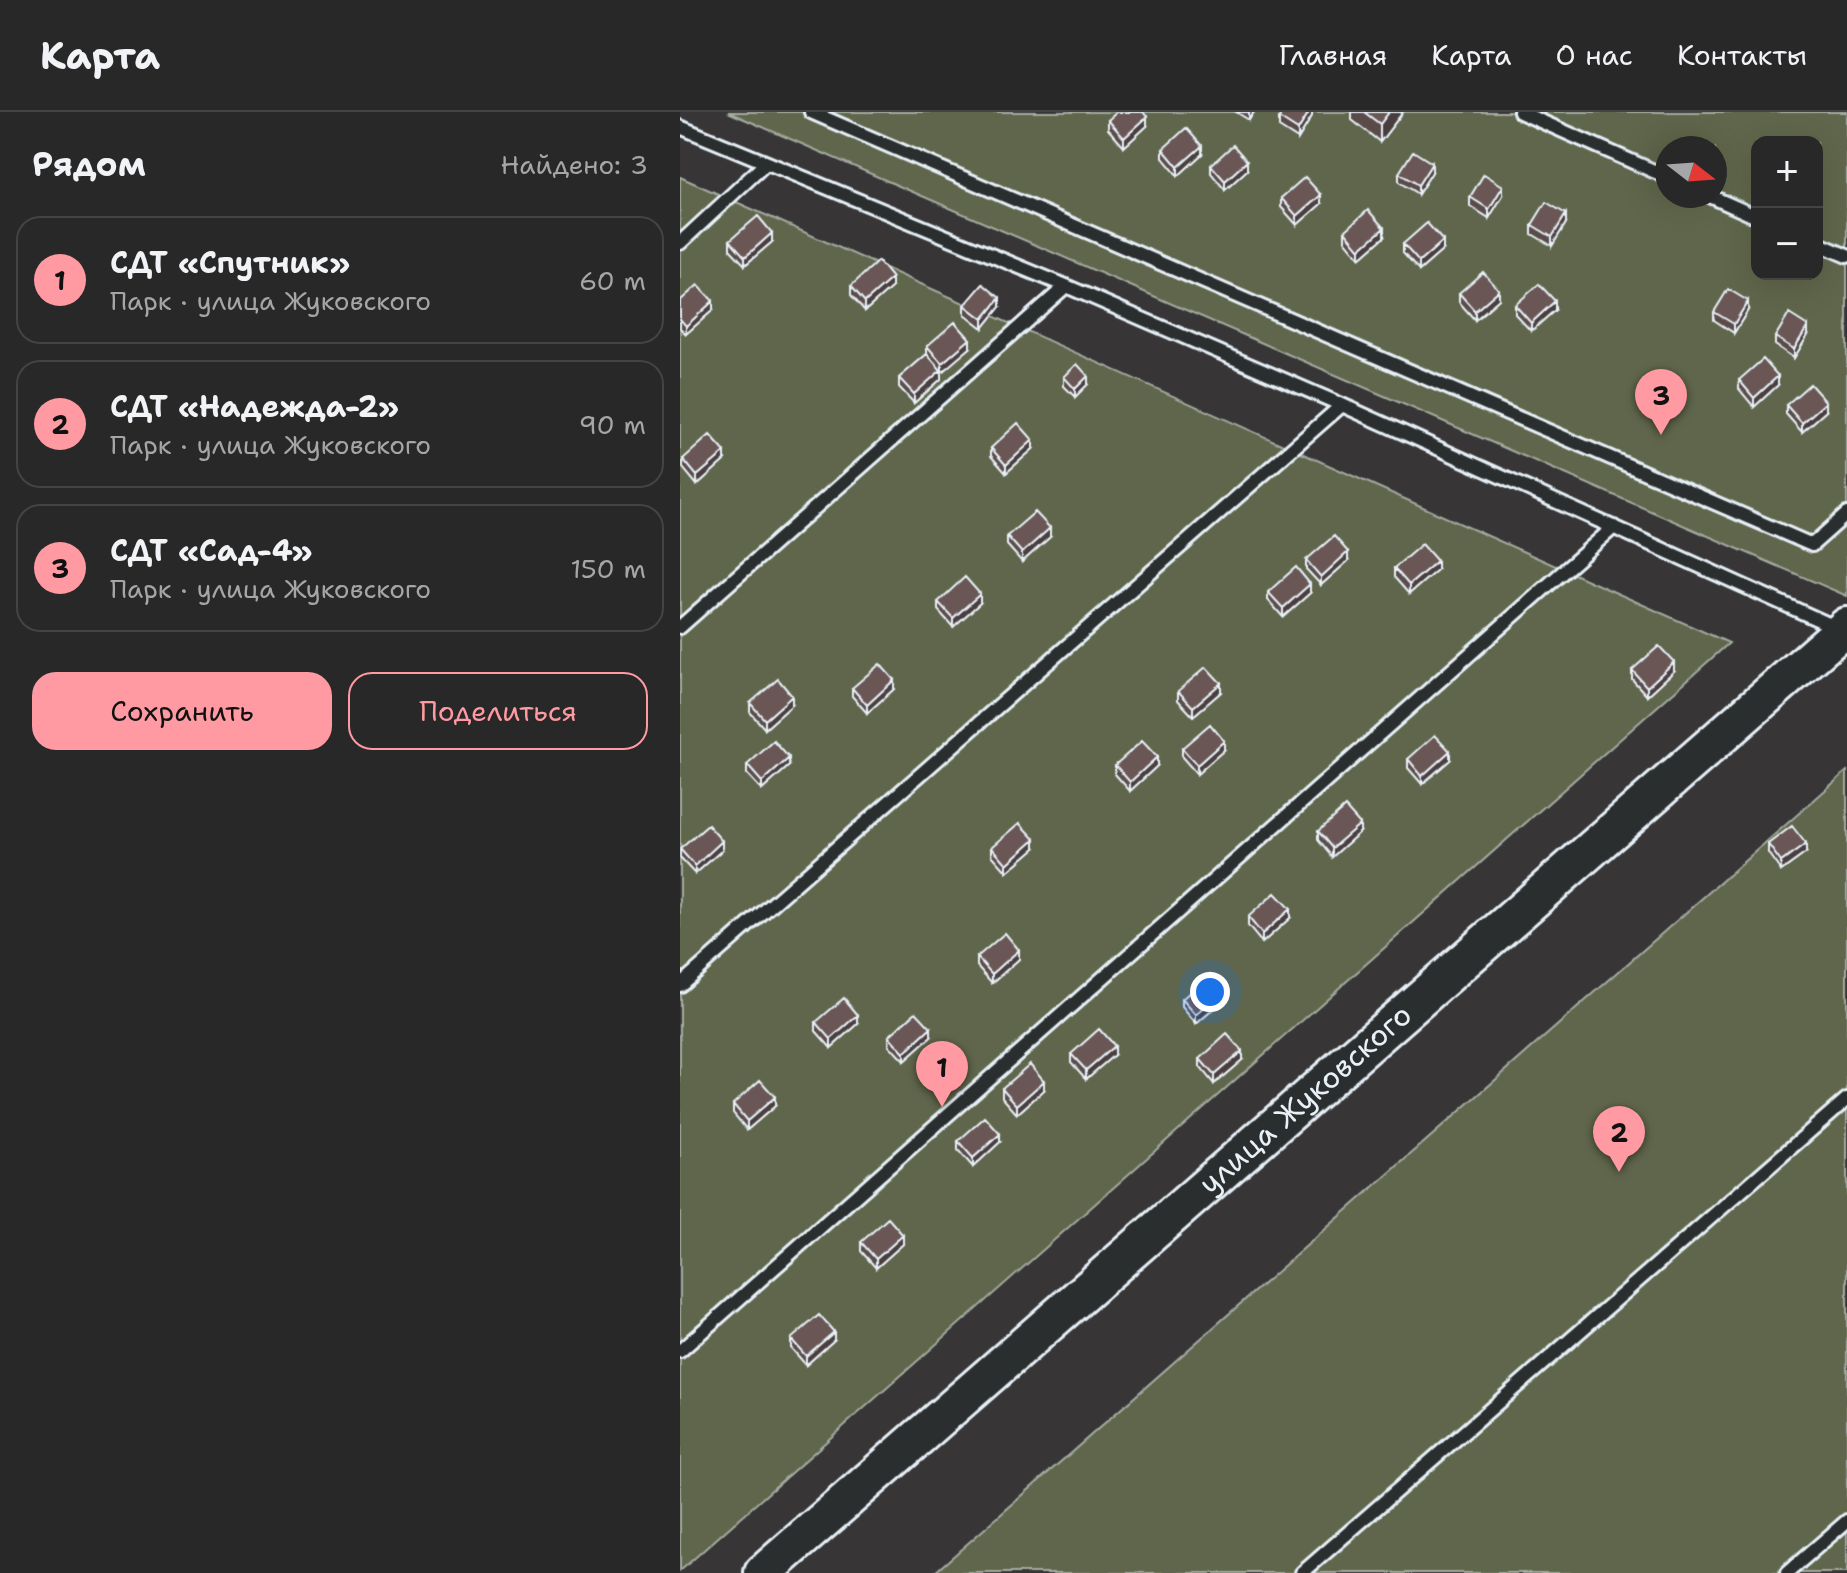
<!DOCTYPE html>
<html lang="ru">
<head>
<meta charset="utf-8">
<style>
  :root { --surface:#292828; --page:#353434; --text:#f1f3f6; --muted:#a5a6a8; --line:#454445; --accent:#ff9aa2 }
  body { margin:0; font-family:"Shantell Sans",sans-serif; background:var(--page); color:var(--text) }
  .controls { position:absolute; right:24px; top:24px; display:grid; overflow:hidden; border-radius:16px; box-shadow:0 8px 32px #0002 }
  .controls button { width:72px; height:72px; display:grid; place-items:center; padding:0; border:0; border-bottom:2px solid var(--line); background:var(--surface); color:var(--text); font:40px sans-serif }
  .compass { position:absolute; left:975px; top:24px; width:72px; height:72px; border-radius:50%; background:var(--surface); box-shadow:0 8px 32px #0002; rotate:107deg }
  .you { position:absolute; left:530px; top:880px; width:28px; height:28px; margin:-20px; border:6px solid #fff; border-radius:50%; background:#1a73e8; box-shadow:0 0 0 12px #1a73e833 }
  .badge { display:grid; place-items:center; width:52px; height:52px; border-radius:50%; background:var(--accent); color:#111; font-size:26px; font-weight:700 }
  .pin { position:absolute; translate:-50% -66px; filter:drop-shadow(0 2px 4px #0008) }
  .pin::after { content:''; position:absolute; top:42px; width:28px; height:24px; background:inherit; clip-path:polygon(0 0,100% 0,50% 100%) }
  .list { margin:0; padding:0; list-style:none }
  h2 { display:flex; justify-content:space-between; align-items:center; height:104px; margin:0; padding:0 32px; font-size:34px }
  h2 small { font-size:26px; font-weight:400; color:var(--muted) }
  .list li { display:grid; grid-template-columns:52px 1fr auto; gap:24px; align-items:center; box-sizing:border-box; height:128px; margin:0 16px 16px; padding:0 16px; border:2px solid var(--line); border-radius:24px }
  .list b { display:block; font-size:30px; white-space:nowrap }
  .list p { margin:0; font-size:26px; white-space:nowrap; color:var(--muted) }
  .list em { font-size:26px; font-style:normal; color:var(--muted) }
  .actions { display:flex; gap:16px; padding:24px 32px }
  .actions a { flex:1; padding:18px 0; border:2px solid var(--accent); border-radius:24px; text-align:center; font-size:28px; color:var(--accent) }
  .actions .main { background:var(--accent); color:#111 }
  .map { position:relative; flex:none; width:1167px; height:1461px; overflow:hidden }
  header { display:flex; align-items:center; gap:48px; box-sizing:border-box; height:112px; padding:0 40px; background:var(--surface); border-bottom:2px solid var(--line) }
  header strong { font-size:38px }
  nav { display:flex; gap:44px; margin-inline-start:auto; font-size:28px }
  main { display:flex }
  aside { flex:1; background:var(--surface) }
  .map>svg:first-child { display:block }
  .green { fill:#60664c; stroke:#a4aca2; stroke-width:2; fill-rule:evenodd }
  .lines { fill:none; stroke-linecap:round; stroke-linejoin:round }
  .lane-casing { stroke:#e8f1f8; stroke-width:18 }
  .secondary-casing { stroke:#e8f1f8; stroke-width:42 }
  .lane { stroke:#2a2d2e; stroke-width:12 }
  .secondary { stroke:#2a2d2e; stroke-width:36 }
  .wall { fill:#5a4b49; stroke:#e8f1f8; stroke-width:2 }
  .shaded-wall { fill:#4a3d3c; stroke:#e8f1f8; stroke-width:2 }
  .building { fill:#695755; stroke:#e8f1f8; stroke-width:2 }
  .labels { text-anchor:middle; stroke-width:6; stroke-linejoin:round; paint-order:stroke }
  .street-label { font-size:30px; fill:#e8f1f8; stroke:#2a2d2e }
</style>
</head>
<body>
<header>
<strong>Карта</strong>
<nav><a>Главная</a><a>Карта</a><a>О нас</a><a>Контакты</a></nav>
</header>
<main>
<aside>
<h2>Рядом<small>Найдено: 3</small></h2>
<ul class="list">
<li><span class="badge">1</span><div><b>СДТ «Спутник»</b><p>Парк · улица Жуковского</p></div><em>60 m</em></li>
<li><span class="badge">2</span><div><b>СДТ «Надежда-2»</b><p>Парк · улица Жуковского</p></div><em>90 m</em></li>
<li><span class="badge">3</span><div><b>СДТ «Сад-4»</b><p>Парк · улица Жуковского</p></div><em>150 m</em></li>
</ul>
<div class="actions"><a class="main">Сохранить</a><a>Поделиться</a></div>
</aside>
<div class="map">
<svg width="1167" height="1461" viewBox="0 0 1167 1461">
  <rect width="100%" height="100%" fill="#373536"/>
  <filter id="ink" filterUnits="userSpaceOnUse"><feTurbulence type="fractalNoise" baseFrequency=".0125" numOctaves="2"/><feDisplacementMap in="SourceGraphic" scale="16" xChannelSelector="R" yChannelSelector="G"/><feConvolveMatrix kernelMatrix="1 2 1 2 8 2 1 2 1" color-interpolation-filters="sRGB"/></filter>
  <g filter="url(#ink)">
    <path class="green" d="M48,0H1167V484ZM1077,30H1137V162H1077ZM987,36H1035V84H987Z
      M0,65L1049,531L0,1459Z
      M1167,659V1461H254Z"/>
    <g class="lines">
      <defs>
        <path id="lane" d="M131,0L1132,433L1167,402
          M840,0L987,65
          M0,15L386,174L662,293L1157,516
          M1030,84L1077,105
          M0,131L86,51
          M1137,131L1167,144
          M0,515L386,174
          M0,873L662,293
          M0,1239L934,415
          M622,1461L1167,987
          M1107,1461L1167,1409"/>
        <g id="secondary">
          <path id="s1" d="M83,1461L1167,514"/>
        </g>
      </defs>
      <use href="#lane" class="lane-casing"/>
      <use href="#secondary" class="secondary-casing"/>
      <use href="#lane" class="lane"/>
      <use href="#secondary" class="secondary"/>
    </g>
    <path class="wall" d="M556,0H574L569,8Z
      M632,0V4L618,27L599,15V6Z
      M672,0H723L700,30L672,8Z
      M428,8L467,14L444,35L428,17Z
      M483,37L522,42L498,64L483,46Z
      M531,53L567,58L545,78L531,61Z
      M752,60L738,82L719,70V61Z
      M823,83L809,106L790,94V85Z
      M601,86L641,92L617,113L601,95Z
      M886,111L872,134L852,122V113Z
      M665,119L704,125L680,146L665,128Z
      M50,128L92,130L65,153L50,137Z
      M723,132L763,138L739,159L723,141Z
      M171,174L212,175L185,199L171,183Z
      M779,181L819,187L795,208L779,190Z
      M0,189L33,198L6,222L0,216Z
      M285,193L320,195L303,216L285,202Z
      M835,193L875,198L851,219L835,202Z
      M1068,198L1054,221L1034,208V200Z
      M1128,223L1114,246L1095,233V225Z
      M247,234L290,236L261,259V267L234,291L219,275V266L247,242Z
      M384,265L408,272L395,285L384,274Z
      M1059,268L1098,273L1074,295L1059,277Z
      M1106,293L1146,299L1122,320L1106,302Z
      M311,336L353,337L326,361L311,344Z
      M3,347L45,348L17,373L3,356Z
      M327,424L370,425L342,450L327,433Z
      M626,448L668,449L641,473L626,457Z
      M714,456L757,458L729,482L714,465Z
      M588,480L630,481L603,505L588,488Z
      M258,490L300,491L273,515L258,498Z
      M952,558L994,559L967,584L952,567Z
      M172,576L214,577L187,601L172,584Z
      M498,579L541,580L513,604L498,588Z
      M70,591L112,593L85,617L70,600Z
      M502,636L544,638L517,662L502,645Z
      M728,647L770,648L742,672L728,656Z
      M67,653L109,654L82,678L67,662Z
      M435,653L477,654L450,679L435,662Z
      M638,719L680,720L652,745L638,728Z
      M1088,732L1126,741L1101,759L1088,741Z
      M312,735L355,736L327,760L312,743Z
      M0,737L42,738L15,762L0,746Z
      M568,805L610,806L582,831L568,814Z
      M297,845L339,847L312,871L297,854Z
      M502,887L544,888L516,912L502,895Z
      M136,910L178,912L151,936L136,919Z
      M209,924L251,925L224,949L209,933Z
      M391,942L434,943L406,967L391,950Z
      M520,947L562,948L534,972L520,955Z
      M322,976L364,978L337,1002L322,985Z
      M53,992L95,994L67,1018L53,1001Z
      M278,1029L320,1030L293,1055L278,1038Z
      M181,1130L223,1132L196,1156L181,1139Z
      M111,1227L154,1228L126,1253L111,1236Z"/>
    <path class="shaded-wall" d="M569,0H574L569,8Z
      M629,0H632V4L618,27V18Z
      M709,0H723L700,30V12Z
      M467,5V14L444,35V26Z
      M522,34V42L498,64V55Z
      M567,49V58L545,78V69Z
      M752,51V60L738,82V73Z
      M823,74V83L809,106V97Z
      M641,83V92L617,113V104Z
      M886,102V111L872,134V125Z
      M704,116V125L680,146V137Z
      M92,121V130L65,153V145Z
      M763,129V138L739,159V150Z
      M212,166V175L185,199V190Z
      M819,178V187L795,208V199Z
      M320,186V195L303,216V207Z
      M33,189V198L6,222V214Z
      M875,189V198L851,219V211Z
      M1068,189V198L1054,221V212Z
      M1128,214V223L1114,246V237Z
      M290,227V236L262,260V251Z
      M261,258V267L234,291V282Z
      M408,264V272L395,285V277Z
      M1098,264V273L1074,295V286Z
      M1146,290V299L1122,320V311Z
      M353,328V337L326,361V353Z
      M45,340V348L17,373V364Z
      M370,416V425L342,450V441Z
      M668,440V449L641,473V465Z
      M757,449V458L729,482V473Z
      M630,472V481L603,505V496Z
      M300,482V491L273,515V506Z
      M994,550V559L967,584V575Z
      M214,568V577L187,601V593Z
      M541,571V580L513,604V595Z
      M112,584V593L85,617V608Z
      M544,629V638L517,662V653Z
      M770,639V648L742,672V664Z
      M477,645V654L450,679V670Z
      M109,646V654L82,678V670Z
      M680,712V720L652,745V736Z
      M355,727V736L327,760V752Z
      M42,729V738L15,762V754Z
      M1126,732V741L1101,759V750Z
      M610,797V806L582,831V822Z
      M339,838V847L312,871V862Z
      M544,879V888L516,912V903Z
      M178,903V912L151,936V927Z
      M251,916V925L224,949V941Z
      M434,934V943L406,967V958Z
      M562,939V948L534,972V963Z
      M364,969V978L337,1002V993Z
      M95,985V994L67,1018V1009Z
      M320,1022V1030L293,1055V1046Z
      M223,1123V1132L196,1156V1147Z
      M154,1220V1228L126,1253V1244Z"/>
    <path class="building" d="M437,0H463L467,5L444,26L428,8Z
      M602,0H629L618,18L599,6Z
      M684,0H709L700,12Z
      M506,16L522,34L498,55L483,37Z
      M553,33L567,49L545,69L531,53Z
      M733,39L752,51L738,73L719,61Z
      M804,62L823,74L809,97L790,85Z
      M625,65L641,83L617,104L601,86Z
      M866,90L886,102L872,125L852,113Z
      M688,98L704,116L680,137L665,119Z
      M78,104L92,121L65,145L50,128Z
      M747,111L763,129L739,150L723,132Z
      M198,149L212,166L185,190L171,174Z
      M803,160L819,178L795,199L779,181Z
      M303,172L320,186L303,207L285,193Z
      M859,172L875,189L851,211L835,193Z
      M18,173L33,189L6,214L0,207V189Z
      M1048,177L1068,189L1054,212L1034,200Z
      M1109,202L1128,214L1114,237L1095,225Z
      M275,210L290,227L262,251L247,234Z
      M247,242L261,258L234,282L219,266Z
      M1083,247L1098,264L1074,286L1059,268Z
      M397,252L408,264L395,277L384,265Z
      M1130,272L1146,290L1122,311L1106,293Z
      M338,311L353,328L326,353L311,336Z
      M30,323L45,340L17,364L3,347Z
      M355,400L370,416L342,441L327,424Z
      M654,424L668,440L641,465L626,448Z
      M742,432L757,449L729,473L714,456Z
      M616,455L630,472L603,496L588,480Z
      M285,465L300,482L273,506L258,490Z
      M979,534L994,550L967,575L952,558Z
      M200,552L214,568L187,593L172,576Z
      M526,555L541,571L513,595L498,579Z
      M98,567L112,584L85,608L70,591Z
      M530,612L544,629L517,653L502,636Z
      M755,623L770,639L742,664L728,647Z
      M94,629L109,646L82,670L67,653Z
      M462,629L477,645L450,670L435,653Z
      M665,695L680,712L652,736L638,719Z
      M340,711L355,727L327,752L312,735Z
      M28,713L42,729L15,754L0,737Z
      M1112,714L1126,732L1101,750L1088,732Z
      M595,781L610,797L582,822L568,805Z
      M325,821L339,838L312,862L297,845Z
      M530,862L544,879L516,903L502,887Z
      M164,886L178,903L151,927L136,910Z
      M236,900L251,916L224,941L209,924Z
      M419,917L434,934L406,958L391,942Z
      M547,922L562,939L534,963L520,947Z
      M350,952L364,969L337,993L322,976Z
      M80,968L95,985L67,1009L53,992Z
      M305,1005L320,1022L293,1046L278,1029Z
      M208,1106L223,1123L196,1147L181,1130Z
      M139,1203L154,1220L126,1244L111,1227Z"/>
  </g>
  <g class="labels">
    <g class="street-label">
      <text dy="10" stroke="none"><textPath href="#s1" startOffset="720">улица Жуковского</textPath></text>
    </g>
  </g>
</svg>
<div class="controls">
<button>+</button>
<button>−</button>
</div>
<svg class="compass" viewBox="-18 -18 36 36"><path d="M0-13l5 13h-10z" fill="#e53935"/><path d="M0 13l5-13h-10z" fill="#a5a6a8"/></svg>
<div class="you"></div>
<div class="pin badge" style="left:262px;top:995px">1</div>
<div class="pin badge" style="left:939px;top:1060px">2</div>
<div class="pin badge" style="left:981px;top:323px">3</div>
</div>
</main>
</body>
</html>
